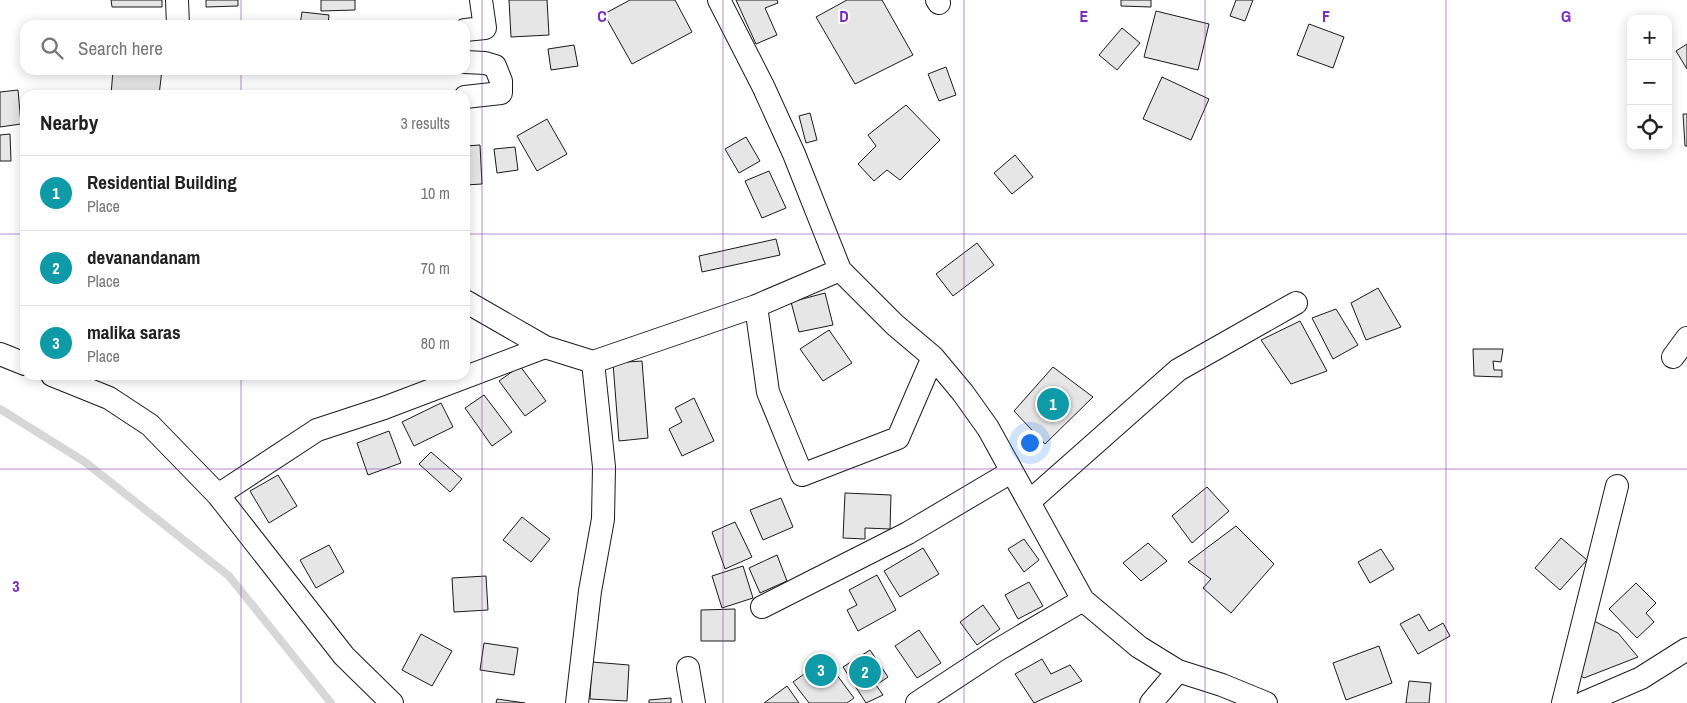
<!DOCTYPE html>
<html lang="en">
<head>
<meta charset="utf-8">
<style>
  :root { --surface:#fff; --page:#f2f2f2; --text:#222; --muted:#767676; --line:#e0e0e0; --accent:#7c3aed }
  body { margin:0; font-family:"Archivo Narrow",sans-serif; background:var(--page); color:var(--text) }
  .controls { position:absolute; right:15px; top:15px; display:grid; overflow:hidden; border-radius:10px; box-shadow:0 2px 12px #0003 }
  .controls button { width:45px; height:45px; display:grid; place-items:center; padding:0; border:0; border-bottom:1px solid var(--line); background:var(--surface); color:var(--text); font:25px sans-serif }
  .you { position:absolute; left:1029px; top:442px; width:18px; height:18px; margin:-12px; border:4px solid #fff; border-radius:50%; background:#1a73e8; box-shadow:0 0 0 8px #1a73e833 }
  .badge { display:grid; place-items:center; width:32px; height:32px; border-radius:50%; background:var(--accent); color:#fff; font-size:16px; font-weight:700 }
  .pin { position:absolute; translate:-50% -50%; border:2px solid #fff; box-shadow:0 1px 5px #0006 }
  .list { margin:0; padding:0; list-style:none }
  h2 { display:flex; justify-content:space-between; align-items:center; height:65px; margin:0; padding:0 20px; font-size:21px }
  h2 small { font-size:16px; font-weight:400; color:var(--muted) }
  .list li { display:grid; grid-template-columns:32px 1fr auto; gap:15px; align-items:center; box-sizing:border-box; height:75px; padding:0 20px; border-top:1px solid var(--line) }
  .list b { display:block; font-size:19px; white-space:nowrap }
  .list p { margin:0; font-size:16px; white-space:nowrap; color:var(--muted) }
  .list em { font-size:16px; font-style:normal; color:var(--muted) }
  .icon { flex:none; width:28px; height:28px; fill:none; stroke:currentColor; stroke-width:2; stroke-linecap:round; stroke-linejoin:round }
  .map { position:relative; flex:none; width:1687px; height:703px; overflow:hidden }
  .search { position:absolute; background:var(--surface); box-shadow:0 2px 12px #0003; left:20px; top:20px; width:450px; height:55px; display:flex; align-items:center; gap:12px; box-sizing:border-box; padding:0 18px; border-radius:15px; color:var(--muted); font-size:19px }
  .panel { position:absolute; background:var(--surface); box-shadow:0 2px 12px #0003; left:20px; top:90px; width:450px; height:290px; border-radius:15px }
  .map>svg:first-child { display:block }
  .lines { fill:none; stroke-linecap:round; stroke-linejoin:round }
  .stream { stroke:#d7d7d7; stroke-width:8 }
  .building { fill:#e6e6e6; stroke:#1a1a1a }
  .minor-casing { stroke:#1a1a1a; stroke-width:24 }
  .minor { stroke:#fff; stroke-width:22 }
  .grid { fill:none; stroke:#7b2cbf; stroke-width:1; stroke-opacity:0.55 }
  .grid-label { font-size:16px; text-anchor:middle; font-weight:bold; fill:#7b2cbf; stroke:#fff; stroke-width:4; stroke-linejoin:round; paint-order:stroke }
</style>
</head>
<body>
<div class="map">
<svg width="1687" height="703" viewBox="0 0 1687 703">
  <rect width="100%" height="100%" fill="#fff"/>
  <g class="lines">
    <path class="stream" d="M0,409L85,462L229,576L331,703"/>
  </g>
  <path class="building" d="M111,0H162V7H112Z
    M206,0H238V6L206,7Z
    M321,0H355V10L321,11Z
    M509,0H547L549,35L511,37Z
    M630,0H675L692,32L632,64L604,14Z
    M736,0H777L778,3L765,8L777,35L756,44Z
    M847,0H882L913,55L855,84L816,17Z
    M1121,0H1151V7L1121,6Z
    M1236,0H1253L1245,21L1230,16Z
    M1156,11L1209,24L1198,70L1144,57Z
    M302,12L329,15L328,25H300Z
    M1309,24L1344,37L1333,68L1297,55Z
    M1122,28L1140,43L1117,70L1099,55Z
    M1687,44V69L1676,51Z
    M574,45L578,66L551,70L548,49Z
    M946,67L956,95L939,101L928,74Z
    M113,70H162L159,95H111Z
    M1162,77L1209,99L1191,140L1143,119Z
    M18,90L21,124L0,127V92Z
    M906,105L940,140L900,180L887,170L874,181L858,164L876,146L868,135Z
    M810,113L817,140L806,143L799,116Z
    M1683,114H1687V146H1685Z
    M547,119L567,154L537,171L517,136Z
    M10,134L11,161H0V135Z
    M746,137L760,161L739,173L725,149Z
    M480,145L482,184L465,185V146Z
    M515,147L518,170L497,173L494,149Z
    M1015,155L1033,177L1012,194L994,173Z
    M769,171L786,208L762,218L745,181Z
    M776,239L780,255L702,272L699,256Z
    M977,243L994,265L953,296L936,274Z
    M1378,288L1401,327L1366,340L1351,303Z
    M825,293L833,325L799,332L791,302Z
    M1336,309L1358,345L1333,359L1312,318Z
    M1300,321L1327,371L1291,384L1261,340Z
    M829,330L852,363L823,381L800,349Z
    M1473,349H1503L1501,362L1493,361L1494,370H1502V377L1474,376Z
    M642,361L648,438L619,441L613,363Z
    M520,366L546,401L525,416L499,381Z
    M1053,367L1093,397L1045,444L1014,411Z
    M484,395L512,432L492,446L465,408Z
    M694,398L714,441L682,456L669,429L682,422L675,408Z
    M441,403L453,427L414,446L402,422Z
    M389,431L401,463L368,475L357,443Z
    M431,452L462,479L450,492L419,464Z
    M278,475L297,506L269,523L250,491Z
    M1207,487L1229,511L1192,543L1172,516Z
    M845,493L891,495L890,529L865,528V539L843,538Z
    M781,498L793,527L763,540L750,510Z
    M522,517L550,539L531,562L503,540Z
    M735,522L752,557L725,569L712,532Z
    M1236,526L1274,564L1231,613L1203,588L1211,579L1188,562Z
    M1561,538L1587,560L1560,590L1535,568Z
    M1024,539L1039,560L1024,572L1008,549Z
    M1148,543L1167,561L1141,581L1123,563Z
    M329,545L344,572L316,588L300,560Z
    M923,548L939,574L900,597L884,571Z
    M1381,549L1394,569L1370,583L1358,562Z
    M777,555L787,581L760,593L749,568Z
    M743,566L753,598L722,608L712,576Z
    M877,575L896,610L858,631L847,610L857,605L849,590Z
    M486,576L488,610L454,612L452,578Z
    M1029,582L1043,606L1018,619L1005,595Z
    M1636,583L1656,603L1646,613L1654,622L1637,638L1609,609Z
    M983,605L1000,629L977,645L960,622Z
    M735,609V641H701V610Z
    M1419,614L1429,631L1443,623L1450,636L1418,654L1400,624Z
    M1592,620L1618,633L1638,657L1584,678L1577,673Z
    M919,630L941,663L917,678L895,646Z
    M421,634L452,651L432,686L402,670Z
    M484,643L518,648L514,675L480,670Z
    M1379,646L1392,683L1346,700L1333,663Z
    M870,650L888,677L876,685L883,695L866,703L843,667Z
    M825,659L854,698L847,703H809L793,682Z
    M1042,659L1051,674L1070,665L1082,681L1034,703L1015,674Z
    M592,662L629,665L627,701L590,699Z
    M1409,681L1431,683L1429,703H1406Z
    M787,686L799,703H764Z
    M671,698V703H649V700Z
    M497,699L525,703H496Z"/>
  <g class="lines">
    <defs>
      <path id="minor" d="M177,0L178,25
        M719,0L763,86L794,154L840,270L895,325L933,357L963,393L988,428L1083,600L1139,647L1178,671L1222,685L1266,703
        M937,0L939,3
        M465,30L485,28L481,0
        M465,62L485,63L495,66L501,81V93L465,97
        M465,301L545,347
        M756,306L768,392L802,475L898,438L933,357
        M0,354L25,364
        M1673,357L1687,338
        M52,375L109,398L150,425L218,495L344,656L392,703
        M218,495L317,430L384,408L545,347L593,362L756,306L840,270
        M1030,501L1178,370L1296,303
        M762,607L908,533L1011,472
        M688,668L694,703
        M577,703L590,591L603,519L604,467L593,362
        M917,703L996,651L1083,600
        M1151,703L1178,671
        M1563,703L1617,486
        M1583,703L1641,678L1687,649"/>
    </defs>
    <use href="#minor" class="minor-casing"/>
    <use href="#minor" class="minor"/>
  </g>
  <path class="grid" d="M241,0V25M482,0V703M723,0V703M964,0V703M1205,0V703M1446,0V703M241,70V95M0,234H25M465,234H1687M241,375V703M0,469H1687"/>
  <g class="grid-label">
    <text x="602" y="22">C</text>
    <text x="844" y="22">D</text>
    <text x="1084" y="22">E</text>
    <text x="1326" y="22">F</text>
    <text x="1566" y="22">G</text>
    <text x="16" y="592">3</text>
  </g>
</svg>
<div class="controls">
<button>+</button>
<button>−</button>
<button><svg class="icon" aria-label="locate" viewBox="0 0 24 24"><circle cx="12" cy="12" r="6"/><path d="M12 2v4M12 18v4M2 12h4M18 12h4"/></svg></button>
</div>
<div class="you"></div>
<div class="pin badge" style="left:1053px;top:404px;background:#0f9aa8">1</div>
<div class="pin badge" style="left:865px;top:672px;background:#0f9aa8">2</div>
<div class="pin badge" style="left:821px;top:670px;background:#0f9aa8">3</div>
<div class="search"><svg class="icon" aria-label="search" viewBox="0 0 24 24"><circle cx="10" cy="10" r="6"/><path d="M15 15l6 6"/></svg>Search here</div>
<section class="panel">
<h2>Nearby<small>3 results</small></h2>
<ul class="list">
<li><span class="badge" style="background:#0f9aa8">1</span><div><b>Residential Building</b><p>Place</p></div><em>10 m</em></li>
<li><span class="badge" style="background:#0f9aa8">2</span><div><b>devanandanam</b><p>Place</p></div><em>70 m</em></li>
<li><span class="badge" style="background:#0f9aa8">3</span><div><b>malika saras</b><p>Place</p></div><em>80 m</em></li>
</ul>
</section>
</div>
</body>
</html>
